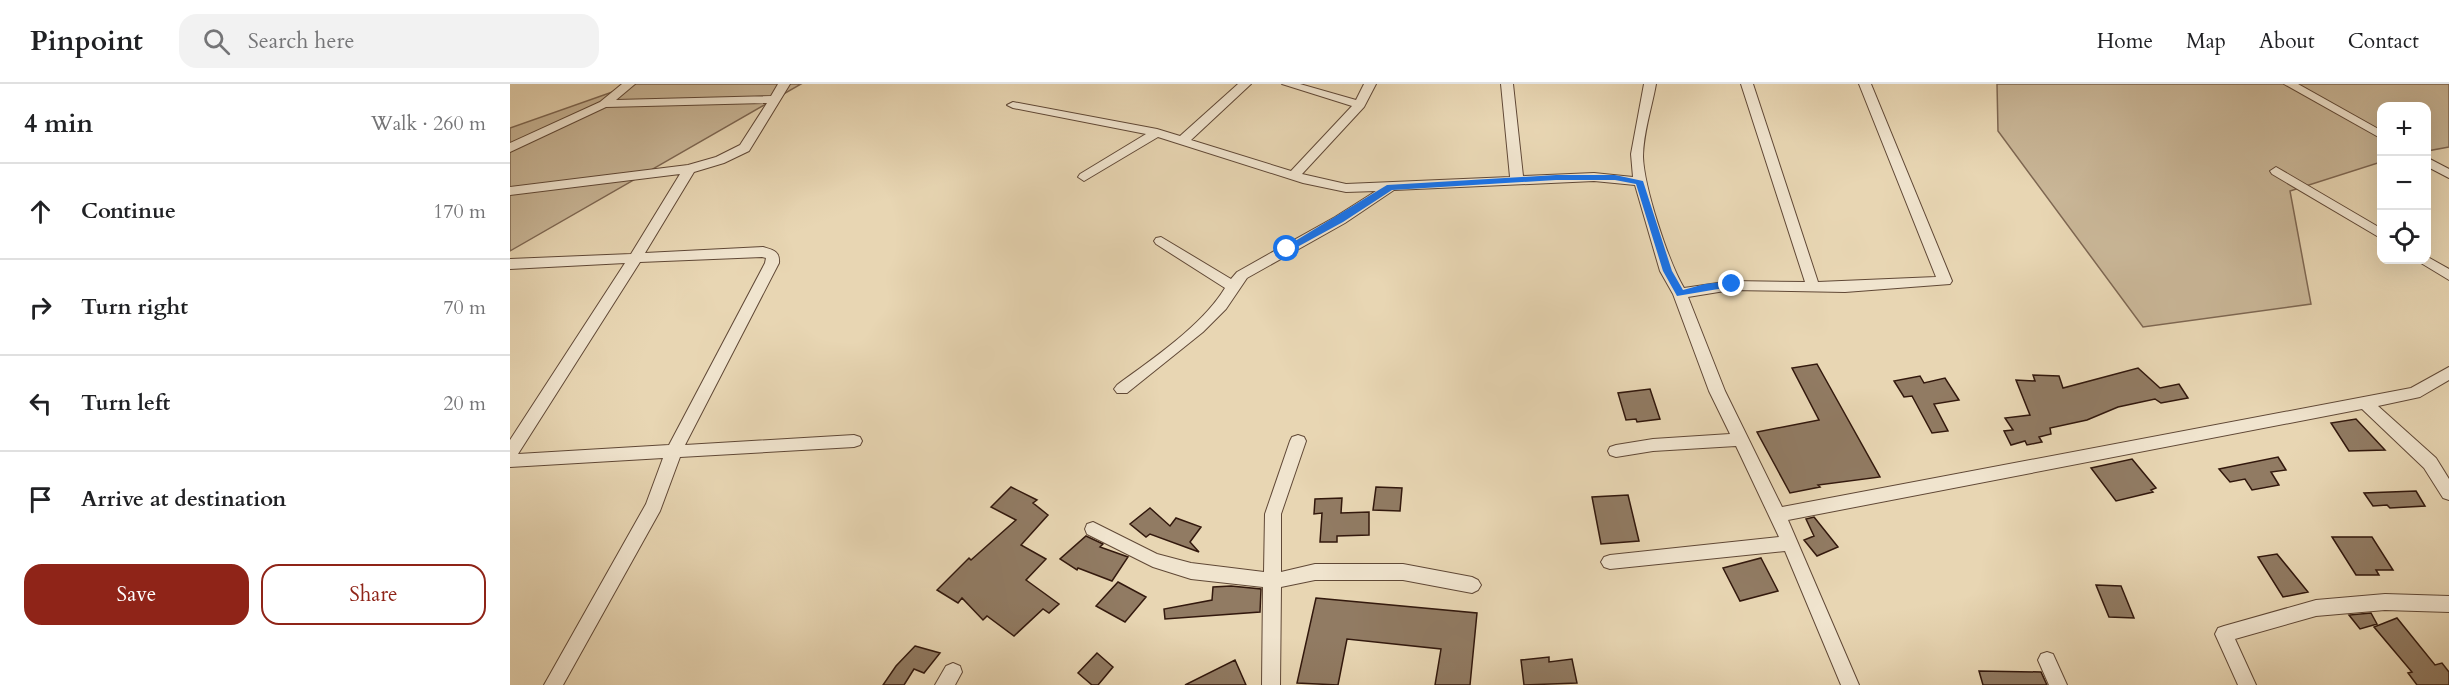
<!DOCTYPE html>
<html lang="en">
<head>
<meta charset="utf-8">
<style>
  :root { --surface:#fff; --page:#f2f2f2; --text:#202124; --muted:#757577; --line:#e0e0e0; --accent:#8f2418 }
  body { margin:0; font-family:Cardo,serif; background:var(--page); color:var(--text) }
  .controls { position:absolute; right:18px; top:18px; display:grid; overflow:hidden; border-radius:12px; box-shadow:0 6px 24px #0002 }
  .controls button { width:54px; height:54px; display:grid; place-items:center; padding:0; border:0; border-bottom:2px solid var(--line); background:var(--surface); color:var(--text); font:30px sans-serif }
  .stop { position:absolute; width:18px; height:18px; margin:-14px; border:4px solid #1a73e8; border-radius:50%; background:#fff }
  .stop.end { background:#1a73e8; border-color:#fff; box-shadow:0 2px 6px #0008 }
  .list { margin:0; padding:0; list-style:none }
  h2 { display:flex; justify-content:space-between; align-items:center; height:78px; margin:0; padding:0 24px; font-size:26px }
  h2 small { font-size:20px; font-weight:400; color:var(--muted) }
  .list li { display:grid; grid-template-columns:39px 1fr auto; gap:18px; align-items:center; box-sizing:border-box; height:96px; padding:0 24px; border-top:2px solid var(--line) }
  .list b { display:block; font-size:22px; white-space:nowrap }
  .list em { font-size:20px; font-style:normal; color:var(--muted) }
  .actions { display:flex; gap:12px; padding:18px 24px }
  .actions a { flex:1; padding:14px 0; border:2px solid var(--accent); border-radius:18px; text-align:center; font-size:21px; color:var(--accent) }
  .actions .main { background:var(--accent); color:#fff }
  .icon { flex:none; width:33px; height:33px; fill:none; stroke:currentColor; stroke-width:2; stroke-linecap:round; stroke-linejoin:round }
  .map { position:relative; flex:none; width:1939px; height:601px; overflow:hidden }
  header { display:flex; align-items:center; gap:36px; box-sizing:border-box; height:84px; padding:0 30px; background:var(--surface); border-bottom:2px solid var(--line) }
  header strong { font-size:28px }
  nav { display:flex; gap:33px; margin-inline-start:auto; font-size:21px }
  .search { width:420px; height:54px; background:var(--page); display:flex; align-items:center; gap:15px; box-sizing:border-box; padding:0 21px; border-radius:18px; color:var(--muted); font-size:22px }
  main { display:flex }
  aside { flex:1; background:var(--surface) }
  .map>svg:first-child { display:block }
  .green { fill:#c9b697; stroke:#7e6752; stroke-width:1.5 }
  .building { fill:#917b63; stroke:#32180d; stroke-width:1.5 }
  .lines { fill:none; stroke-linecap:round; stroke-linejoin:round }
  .street-casing { stroke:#604836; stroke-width:2 }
  .street { fill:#f0e4ce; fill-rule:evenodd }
  .route { fill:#1a73e8 }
</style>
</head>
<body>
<header>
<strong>Pinpoint</strong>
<div class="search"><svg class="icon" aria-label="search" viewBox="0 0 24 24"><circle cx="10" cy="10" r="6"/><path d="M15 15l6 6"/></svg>Search here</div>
<nav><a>Home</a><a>Map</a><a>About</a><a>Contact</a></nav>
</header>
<main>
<aside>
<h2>4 min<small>Walk · 260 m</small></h2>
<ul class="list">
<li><svg class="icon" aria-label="ahead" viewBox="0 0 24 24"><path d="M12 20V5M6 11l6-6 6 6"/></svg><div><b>Continue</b></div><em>170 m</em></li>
<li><svg class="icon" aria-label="right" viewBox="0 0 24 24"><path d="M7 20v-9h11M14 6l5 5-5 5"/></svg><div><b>Turn right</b></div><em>70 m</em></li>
<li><svg class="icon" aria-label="left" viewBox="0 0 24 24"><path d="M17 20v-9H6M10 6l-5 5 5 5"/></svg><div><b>Turn left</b></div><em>20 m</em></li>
<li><svg class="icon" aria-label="arrive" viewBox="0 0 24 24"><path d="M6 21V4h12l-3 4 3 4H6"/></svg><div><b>Arrive at destination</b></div></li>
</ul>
<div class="actions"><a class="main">Save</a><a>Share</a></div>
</aside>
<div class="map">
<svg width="1939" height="601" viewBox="0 0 1939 601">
  <rect width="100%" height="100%" fill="#e8d6b3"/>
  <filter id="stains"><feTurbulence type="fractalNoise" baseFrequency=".00333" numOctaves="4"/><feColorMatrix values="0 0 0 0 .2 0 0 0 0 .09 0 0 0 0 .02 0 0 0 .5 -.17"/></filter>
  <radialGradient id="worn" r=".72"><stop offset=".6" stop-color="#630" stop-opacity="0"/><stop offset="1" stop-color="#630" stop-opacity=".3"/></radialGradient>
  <path class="green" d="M125,0H291L0,167V44Z
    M1487,0H1939V63L1917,67L1916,22H1872L1871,78L1780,107L1801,220L1633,243L1488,47Z"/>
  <path class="building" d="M1307,280L1370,393L1308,401L1310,403L1280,409L1247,348L1309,336L1282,284Z
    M1628,284L1650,304L1669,300L1678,314L1651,319L1645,315L1608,323L1577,336L1540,344L1541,350L1529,353L1532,358L1517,361L1515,357L1501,361L1494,347L1503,346L1495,334L1520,331L1506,296L1525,297L1523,291L1549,292L1553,304Z
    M1410,292L1414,299L1435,294L1449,316L1424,320L1438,347L1422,349L1402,312L1394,313L1384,297Z
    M1140,305L1150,335L1127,338L1126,335L1116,336L1108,309Z
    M1846,335L1875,366L1839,367L1821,339Z
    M1768,373L1776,386L1761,388L1769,401L1742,406L1735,395L1720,398L1709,385Z
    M1622,375L1646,404L1641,406L1643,408L1606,417L1581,384Z
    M501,403L527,416L523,419L538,431L511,461L536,475L516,496L549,520L539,529L533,525L504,552L477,532L473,536L452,514L448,519L427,506L459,474L461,476L506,436L481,423Z
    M866,403L892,404L890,427L863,426Z
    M1906,407L1915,422L1880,424L1877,421L1863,422L1854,409Z
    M1118,411L1129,457L1091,460L1082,413Z
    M832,414L831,429L859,428V451L827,452V458H810L812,429L804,430L805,415Z
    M640,424L660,442L666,434L691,443L680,458L689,468L640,450L636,453L620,440Z
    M1304,433L1328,463L1307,472L1294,456L1304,452L1296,435Z
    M576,452L593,460L590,463L618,473L602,497L568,484L567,486L550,475Z
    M1822,453H1862L1883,486H1866L1869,491H1846Z
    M1767,470L1798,508L1773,513L1748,473Z
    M1251,474L1268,507L1230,517L1213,484Z
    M608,498L636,513L615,538L586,522Z
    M1586,501L1611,502L1624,534L1599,533Z
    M721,502L751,505L750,528L655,535L654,525L702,516L703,503Z
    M806,514L967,529L960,601H925L931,565L837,555L828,601L787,599Z
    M1861,529L1867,540L1850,545L1839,531Z
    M1887,534L1925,581L1932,579L1939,588V601H1907L1898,589L1902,588L1864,543Z
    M405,562L430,569L414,589L404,585L394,601H373L386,582Z
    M587,569L603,583L588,601H582L568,589Z
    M1039,573V578L1062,575L1067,599L1014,601L1011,576Z
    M725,576L736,601H675Z
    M1469,587L1531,588L1537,601H1473Z"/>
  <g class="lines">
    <defs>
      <path id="street" d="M112,0H125L106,16L261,12L268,0H280L239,67L214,79L184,88L135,169L253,163C263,166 270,167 269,179L175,361L344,351L350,353L352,357L350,361L344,363L170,373L150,427L53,601H34L136,420L153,374L0,383V356L115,179L0,185V175L121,170L170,90L0,111V103L178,81L206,73L230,61L257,19L96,23L0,68V59L90,18ZM252,173L256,174L255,179L159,361L8,370L130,178Z
        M728,0H741L681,56L781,87L842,22L772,0H790L846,16L854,0H866L854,23L792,90L836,100L1000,93L991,0H1003L1013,92L1084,89L1123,93L1121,70L1134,0H1146C1142,23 1133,49 1133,73C1134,103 1158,177 1174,204L1221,197L1295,198L1231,0H1243L1308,198L1426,193L1349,0H1361L1442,197L1440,200L1335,208L1221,206L1178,213L1215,307L1272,423L1901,304L1939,283V296L1910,313L1868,322L1926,374L1939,395V416L1933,414L1914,384L1852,325L1278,436L1349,601H1331L1275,467L1100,485L1094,483L1091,478L1094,473L1100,471L1269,453L1226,362L1143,367L1106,373L1100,371L1098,367L1100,363L1106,361L1143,355L1220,350L1199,307L1163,210L1150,187L1125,101L1084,97L884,106L835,139L737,194L716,225L693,248L617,309H607L604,305L607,301C642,275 692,242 715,204L646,160L644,157L646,154L651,153L721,195L727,188L825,133L866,107L836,108L793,99L648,53L574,97L568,93L570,90L636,50L503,24L497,21L503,18L647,45L670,52Z
        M1774,0H1788L1872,47V55Z
        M1916,73L1939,85V94L1916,82Z
        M1766,83L1872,145V155L1762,90L1760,87Z
        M1916,172L1939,185V196L1906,176H1916Z
        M788,351L794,353L796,357L771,430V488L805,480H893L962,493L968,496L971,501L968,506L962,509L893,496H805L771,503L770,601H752L753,503L681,495L643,483L577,450L575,445L577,440L583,438L647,470L681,479L754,488L755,430L780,357L782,353Z
        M1875,510L1939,512V528L1875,526L1806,532L1725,555L1746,601H1728L1705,550L1708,544L1714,542L1806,516Z
        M1537,568L1543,570L1557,601H1539L1528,576L1531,570Z
        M443,579L450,582L452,588L445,601H425L436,582Z"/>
    </defs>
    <use href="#street" class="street-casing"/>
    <use href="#street" class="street"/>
  </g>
  <path class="route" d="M1046,91H1105L1133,97L1162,187L1173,206L1195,200L1222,197L1227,200L1226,202L1167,212L1153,187L1126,100L1105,96H1046L882,106L833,138L780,167L772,165L877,101Z"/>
  <rect width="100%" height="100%" filter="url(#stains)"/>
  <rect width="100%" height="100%" fill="url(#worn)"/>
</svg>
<div class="controls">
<button>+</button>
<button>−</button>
<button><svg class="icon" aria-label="locate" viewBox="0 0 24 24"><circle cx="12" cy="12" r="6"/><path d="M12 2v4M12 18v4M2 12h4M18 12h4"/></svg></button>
</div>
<div class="stop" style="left:777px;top:165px"></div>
<div class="stop end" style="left:1222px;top:200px"></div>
</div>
</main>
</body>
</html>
